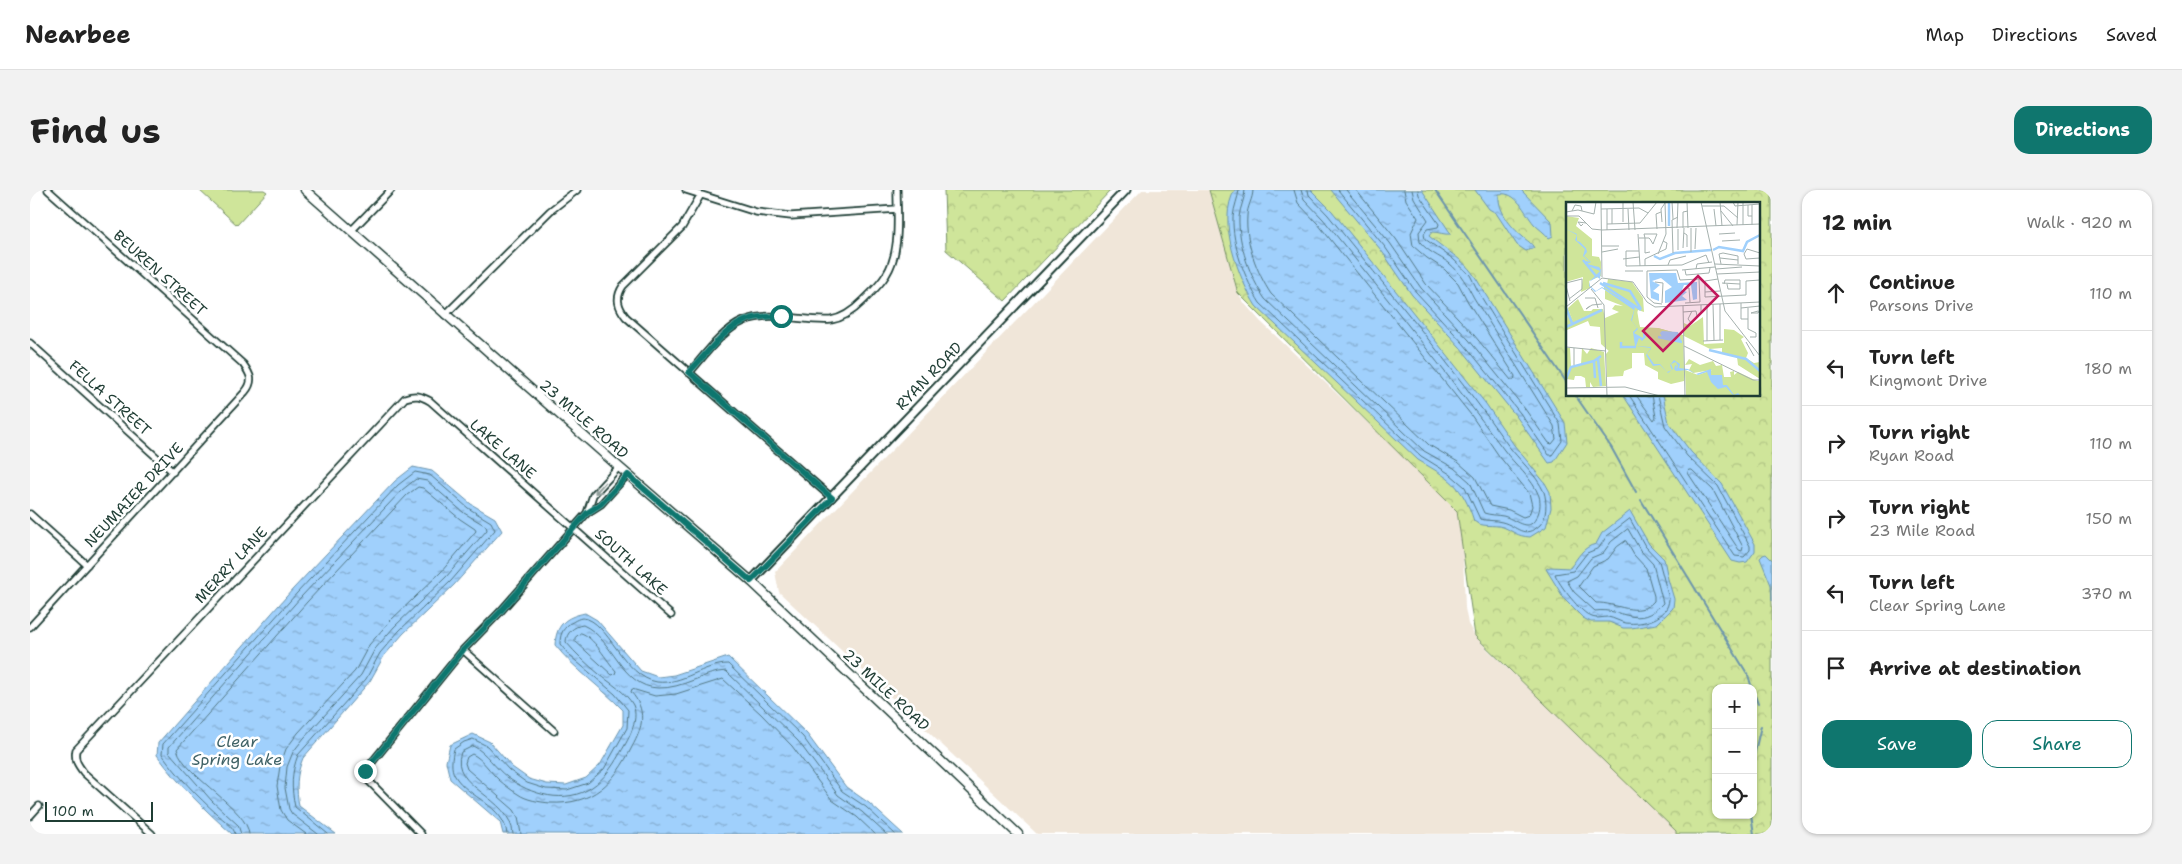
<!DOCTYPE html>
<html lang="en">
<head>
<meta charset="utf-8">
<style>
  :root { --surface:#fff; --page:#f2f2f2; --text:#222; --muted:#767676; --line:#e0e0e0; --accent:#0f766e }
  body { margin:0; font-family:"Shantell Sans",sans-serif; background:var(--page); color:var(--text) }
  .controls { position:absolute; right:15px; bottom:15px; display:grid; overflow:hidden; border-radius:10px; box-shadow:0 1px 4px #0004 }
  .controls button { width:45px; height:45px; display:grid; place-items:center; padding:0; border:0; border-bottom:1px solid var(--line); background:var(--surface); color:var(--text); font:25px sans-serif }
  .scale { position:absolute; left:15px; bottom:12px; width:108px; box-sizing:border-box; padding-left:5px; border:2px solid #1f3d34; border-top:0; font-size:14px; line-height:18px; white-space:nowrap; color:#1f3d34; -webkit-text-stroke:4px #fff; paint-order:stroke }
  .stop { position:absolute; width:15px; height:15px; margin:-11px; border:4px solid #0f766e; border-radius:50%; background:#fff }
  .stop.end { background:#0f766e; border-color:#fff; box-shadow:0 1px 5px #0008 }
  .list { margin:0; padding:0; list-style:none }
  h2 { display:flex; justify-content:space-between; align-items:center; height:65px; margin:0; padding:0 20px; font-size:21px }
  h2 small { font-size:16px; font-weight:400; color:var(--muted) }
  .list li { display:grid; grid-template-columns:32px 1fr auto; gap:15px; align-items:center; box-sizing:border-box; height:75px; padding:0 20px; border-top:1px solid var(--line) }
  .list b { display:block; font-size:19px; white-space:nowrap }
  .list p { margin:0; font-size:16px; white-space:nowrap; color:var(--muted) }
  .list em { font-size:16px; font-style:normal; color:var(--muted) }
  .actions { display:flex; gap:10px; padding:15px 20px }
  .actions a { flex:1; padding:11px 0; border:1px solid var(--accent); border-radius:15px; text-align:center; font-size:18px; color:var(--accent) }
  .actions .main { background:var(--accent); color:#fff }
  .icon { flex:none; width:28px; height:28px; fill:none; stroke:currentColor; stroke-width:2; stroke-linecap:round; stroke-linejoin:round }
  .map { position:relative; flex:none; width:1742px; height:644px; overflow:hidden; border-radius:15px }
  header { display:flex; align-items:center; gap:30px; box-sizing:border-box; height:70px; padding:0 25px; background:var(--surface); border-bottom:1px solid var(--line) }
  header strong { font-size:24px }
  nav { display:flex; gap:28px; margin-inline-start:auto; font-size:18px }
  .intro { display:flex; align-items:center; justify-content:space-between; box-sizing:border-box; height:120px; padding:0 30px }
  h1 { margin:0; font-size:35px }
  .button { padding:12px 22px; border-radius:15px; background:var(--accent); color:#fff; font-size:18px; font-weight:700 }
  main { display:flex; gap:30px; padding:0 30px }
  aside { flex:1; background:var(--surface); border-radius:15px; box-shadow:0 1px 4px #0004 }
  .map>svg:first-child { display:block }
  .built { fill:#f0e6d9 }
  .forest { fill:url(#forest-crowns); stroke:#779167; fill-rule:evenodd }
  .garden { fill:#cfe59a; stroke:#779167 }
  .water { fill:url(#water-ripples); stroke:#6c95ac }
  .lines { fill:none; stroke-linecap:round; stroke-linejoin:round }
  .shore { stroke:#537884; stroke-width:1 }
  .stream { stroke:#6c95ac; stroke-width:2 }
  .minor-casing { stroke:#1f3d34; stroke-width:9 }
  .tertiary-casing { stroke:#1f3d34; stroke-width:11 }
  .secondary-casing { stroke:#1f3d34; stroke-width:11 }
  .minor { stroke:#fff; stroke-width:5.5 }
  .tertiary { stroke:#fff; stroke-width:7 }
  .secondary { stroke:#fff; stroke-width:8 }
  .oneway { stroke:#8f9e9a }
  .route { stroke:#0f766e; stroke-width:6 }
  .labels { text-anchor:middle; stroke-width:5; stroke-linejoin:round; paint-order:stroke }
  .street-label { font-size:15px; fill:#1f3d34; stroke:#fff }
  .water-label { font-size:16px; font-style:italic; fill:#3f6266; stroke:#fff }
  .inset-river { fill:none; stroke:#a0d0fc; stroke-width:2.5 }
  .inset-road { fill:none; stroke:#a5b1ae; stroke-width:1 }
  .view { fill:#c2185b; fill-opacity:0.15; stroke:#c2185b; stroke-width:2.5 }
  .inset-edge { fill:none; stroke:#1f3d34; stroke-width:2.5 }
</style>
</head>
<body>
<header>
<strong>Nearbee</strong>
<nav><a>Map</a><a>Directions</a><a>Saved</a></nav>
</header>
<div class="intro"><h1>Find us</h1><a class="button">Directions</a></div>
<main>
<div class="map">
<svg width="1742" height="644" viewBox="0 0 1742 644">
  <defs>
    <pattern id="forest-crowns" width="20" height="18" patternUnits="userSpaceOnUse" patternTransform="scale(1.25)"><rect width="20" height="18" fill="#cfe59a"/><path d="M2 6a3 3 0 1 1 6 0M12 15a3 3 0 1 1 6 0" fill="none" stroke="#b1c585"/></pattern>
    <pattern id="water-ripples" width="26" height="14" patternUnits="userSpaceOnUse" patternTransform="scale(1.25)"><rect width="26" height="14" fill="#a0d0fc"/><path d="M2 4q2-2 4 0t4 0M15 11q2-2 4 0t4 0" fill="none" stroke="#82aacd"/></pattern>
  </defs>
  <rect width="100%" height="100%" fill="#fff"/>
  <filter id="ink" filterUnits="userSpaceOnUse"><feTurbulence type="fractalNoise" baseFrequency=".02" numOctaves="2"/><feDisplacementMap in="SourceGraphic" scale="10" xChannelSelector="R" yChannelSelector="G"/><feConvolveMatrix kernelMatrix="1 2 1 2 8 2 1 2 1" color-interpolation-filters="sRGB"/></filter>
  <g filter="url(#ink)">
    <path class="built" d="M1112,0H1179L1208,103L1215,114L1230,131L1373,266L1427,321L1432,336L1435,418L1438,434L1445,446L1459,461L1630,621L1662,644H1007L749,402L745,382Z"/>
    <path class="forest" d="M914,0H1081L975,111L916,60Z
      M1179,0H1742V644H1646V641L1445,446L1427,321L1208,103ZM1537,14H1728V205H1537ZM1686,498H1723V625H1686Z"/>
    <path class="garden" d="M169,0H234L237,2L207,35Z"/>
    <path class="water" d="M1205,0H1281L1302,21L1456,214L1484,255L1515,293L1520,302L1521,318L1516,337L1500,347C1486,346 1485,342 1473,337C1463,334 1452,338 1444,331C1432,294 1420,289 1388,270L1226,116C1209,89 1186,30 1205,0Z
      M1301,0H1392L1421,44C1414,45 1409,42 1402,42L1399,46C1425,68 1437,69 1454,102L1535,233L1537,252L1524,272L1519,273L1486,226L1430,157L1382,105L1351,60Z
      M1445,0H1491L1522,32L1523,46L1519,48C1515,43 1509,39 1504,34C1494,22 1487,1 1469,4C1467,20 1481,37 1493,47C1497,51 1501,52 1504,58L1496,61L1487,55L1466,23L1459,19Z
      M1593,205H1633L1639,233L1661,262L1692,294L1725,354V361L1717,372L1710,373L1702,371Z
      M383,277L402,281L441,314L465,328L472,341L424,395L373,444L354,466L340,491L273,568C266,585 266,598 269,616L306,644H202C175,620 149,595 127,565L128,553L263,399L365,291Z
      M1600,321L1619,354L1634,369L1638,389L1644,409L1643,418L1627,434L1601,438H1593L1579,432H1561L1553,428L1535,410L1516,379L1520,377L1540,378C1548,368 1552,357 1566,354L1572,343Z
      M1736,364L1742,370V411L1741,395L1730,368L1733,365Z
      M555,423L567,430L611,481L628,487L644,485L698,467L777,544L816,597L839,613L873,644H473L470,632L420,589L416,572L420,555L443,544L460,552L482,577L499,589L517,594L536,595L556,588L570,575L593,535V520C571,497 545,480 525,455C526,435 535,427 555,423Z"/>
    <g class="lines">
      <path class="shore" d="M1209,0C1208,9 1204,16 1203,27C1202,56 1215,89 1230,113L1391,266L1420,284L1435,297L1450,329C1457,331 1465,330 1472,332C1488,336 1493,350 1510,335C1517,328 1517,311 1514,302C1506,284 1489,270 1477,254C1422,175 1358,100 1298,25L1279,5L1278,0
        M1215,0C1215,9 1210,17 1209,27C1208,54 1220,87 1235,109L1394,261L1424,278L1440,292L1454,323C1460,325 1467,325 1473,326C1484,328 1498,344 1506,328C1510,322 1511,313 1509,306C1503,289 1484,274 1474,260C1416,181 1354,105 1293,29L1274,9L1271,0
        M1223,0C1223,9 1217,17 1217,26C1215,52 1227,83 1241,104L1399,255L1428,272L1445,287L1460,316L1479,320L1493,327L1499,325L1502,316L1499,303L1469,266L1441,225L1288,34L1268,13L1264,0
        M1308,0L1355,57L1386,102L1434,154L1490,223L1519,265H1522L1532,251L1530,234L1450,105L1440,85L1423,69L1395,49L1394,44L1397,39L1408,37L1409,34L1389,5L1388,0
        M1316,0L1360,53L1391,98L1439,150L1495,219L1519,253L1522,254L1526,249L1524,236L1444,108C1437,95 1431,83 1419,73C1409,66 1398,62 1390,52L1389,42L1398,30L1384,8L1382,0
        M1326,0L1366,49L1396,94L1444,145L1481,190H1484L1485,186L1438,112L1428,93L1414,79L1397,68L1383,56L1381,43L1388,28L1376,10L1374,0
        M1599,205L1705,366L1714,367L1720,360V356L1688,296L1657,266L1635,236L1628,205
        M1606,205L1624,230L1626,227L1622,205
        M1659,280H1662L1683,300L1713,357L1712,361L1709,360L1658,283Z
        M1600,329L1615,356L1629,371L1639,409C1638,429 1613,435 1596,433C1590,432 1584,428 1578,427C1573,427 1567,429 1562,427C1551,423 1529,395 1525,384L1543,381L1557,363L1569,358L1576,347Z
        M1598,339L1610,360L1623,374L1633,413C1608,441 1593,417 1565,421L1544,402L1537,391L1547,386L1561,368L1573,363L1581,352Z
        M1596,351L1604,365L1616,378L1624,406V411C1608,429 1586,412 1566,413L1549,396L1563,376L1578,369L1587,357Z
        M551,443C563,446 577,471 586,481L585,484L582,485L545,451V448Z
        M205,644C204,636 193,630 187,624C167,606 148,586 132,564L133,554L267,403L368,295L385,282L400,285L438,318L461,332L465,340L421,391L369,441L350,463L336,489L268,565C261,583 261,598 265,617L298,644
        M211,644L208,635L182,611L139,562V557L271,407L372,300L386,289L397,291L434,323L456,336L457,340L416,387L364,437L345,459L331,485L274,548L263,562L257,577L255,598L259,619L262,624L288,644
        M219,644C218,619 155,587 147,559L277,412L377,305L388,297L393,298L430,329L445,339L446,341L411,382L359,432L339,455L325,481L268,543L256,559L250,576L247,596L251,620L257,630L276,644
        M477,644C474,615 438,608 425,586C420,578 422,568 424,559L434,552L443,549L457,556L479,580L497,593L516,599L537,600L558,593L574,579L597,538L598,520L585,504L540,466L530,454C530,445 532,440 539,434C543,432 548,428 553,428C578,430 593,487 627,492C652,495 674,474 698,474L773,547L812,601L836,617L865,644
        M483,644C481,606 418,598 431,562L443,556C457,563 464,577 477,587C500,605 536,615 562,597C574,589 582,577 589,565C597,552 610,531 603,515C596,502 580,493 569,484C557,474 546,464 536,452C536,443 544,436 553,435C583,448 591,497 628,498C653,499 674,482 696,481L768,551L808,605L832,622L856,644
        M491,644L488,627L484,620L437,579L435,573L437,567L442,564C453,569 460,582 469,590C475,595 481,600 488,604C496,610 510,612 520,613C563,615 584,593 602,557C613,537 617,520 601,502L602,499L625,506L646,504L693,489L731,524L762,556L802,610L827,627L845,644"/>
      <path class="stream" d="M1405,0L1537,193
        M1545,205L1581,257L1606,302
        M1611,310L1718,485L1722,498
        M1723,500L1728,514
        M1723,570L1731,536
        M1721,625L1724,644"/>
      <defs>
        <path id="minor" d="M656,0L726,22L761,26L867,19
          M670,6L652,37L593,96C585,108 588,117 596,127L802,308
          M321,41L361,0
          M415,125L520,21L547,0
          M0,153L143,282
          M659,183C675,165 692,140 714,131C742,120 772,132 801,130C814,128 824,120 833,111C841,103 850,95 856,85C871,62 867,27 867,0
          M557,323L563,305L589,277
          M0,324L57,375
          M0,437L215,202C224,191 221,185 213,174L18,0
          M433,460L524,541
          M0,626L9,616
          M122,644L54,583C48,575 44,570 46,560L375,208C386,204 391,206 400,211L641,425
          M391,644L337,589L335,584L339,576L433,460L470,422L557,323L571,314L597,285"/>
        <path id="tertiary" d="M721,391L1096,0"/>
        <path id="secondary" d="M275,0L589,277L721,391L988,644"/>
      </defs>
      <use href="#minor" class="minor-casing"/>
      <use href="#tertiary" class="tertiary-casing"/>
      <use href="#secondary" class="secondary-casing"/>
      <use href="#minor" class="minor"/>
      <use href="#tertiary" class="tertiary"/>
      <use href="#secondary" class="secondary"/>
    </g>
    <defs><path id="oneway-shaft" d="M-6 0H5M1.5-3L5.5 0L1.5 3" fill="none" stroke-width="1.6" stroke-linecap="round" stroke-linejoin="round" transform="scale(1.25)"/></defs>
    <use class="oneway" href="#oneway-shaft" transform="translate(570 298) rotate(132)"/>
  </g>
  <g class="lines" filter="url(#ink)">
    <path class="route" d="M335,581L433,460L470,422L557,323L571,314L598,285L721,391L802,308L659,182C677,164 695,136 720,129C730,126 741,127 751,126"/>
  </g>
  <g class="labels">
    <g class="street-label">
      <text transform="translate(130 83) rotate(42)" y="5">BEUREN STREET</text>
      <text transform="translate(899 186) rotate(-46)" y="5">RYAN ROAD</text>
      <text transform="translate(80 208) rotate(42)" y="5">FELLA STREET</text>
      <text transform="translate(554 229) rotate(41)" y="5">23 MILE ROAD</text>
      <text transform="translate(473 259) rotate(41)" y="5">LAKE LANE</text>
      <text transform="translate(104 305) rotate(-47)" y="5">NEUMAIER DRIVE</text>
      <text transform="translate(601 372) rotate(42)" y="5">SOUTH LAKE</text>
      <text transform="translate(201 375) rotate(-47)" y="5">MERRY LANE</text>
      <text transform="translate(856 500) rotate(43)" y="5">23 MILE ROAD</text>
    </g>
    <g class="water-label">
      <text x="207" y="557">Clear<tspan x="207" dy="18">Spring Lake</tspan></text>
    </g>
  </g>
  <g transform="translate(1536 12)">
    <rect width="194" height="194" fill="#fff"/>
    <path d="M42,77L66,80L77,96L78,110L72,108L70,113L74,125L92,126L117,133L118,177L68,132L69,108L38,87V81L41,82ZM12,97L18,109H26L20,115L7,119L2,106ZM0,146H4L5,164L9,165L15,163L16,146L21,152L25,146L38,150L40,184L27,185L24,180V185H20L19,176L15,174H9L8,178L0,177ZM119,168L132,173L146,168L155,176L194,179V194H120Z" fill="#cfe59a"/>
    <path d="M0,14L13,16L10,24L26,37V54L33,55L35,60V74L23,79L24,86L15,90L17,75L0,80ZM39,88L71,108L74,126H92L117,133L118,179L105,182L92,177V170L79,163L78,151H66V146L45,147L44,150L35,142L34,125L24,124L22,119L1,128L0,141L2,106L7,118L20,115L27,107H37L39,116L53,110L46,107L49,103L57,104L39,97ZM137,115L138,142L158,141V127L168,128L178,135L175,137L182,151L180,156L188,161L194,160V177L172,163L171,155L156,151V146L144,147L118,134V121L124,124ZM123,157L134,163L147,159L150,164L156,163L158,175H165L164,170L168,169V173L172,170L191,179L194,186L181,194H168L161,185L153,186L145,180L146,168L127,171L123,168L126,162L119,163Z" fill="#cfe59a"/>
    <path d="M45,146H66V166L58,169L57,174L41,175L40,152Z" fill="#cfe59a"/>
    <path d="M0,27L11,32V39L14,40L20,46L21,50L18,54L25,60L21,62L33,65L35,68L34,77L31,75L23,80L24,84L30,89L36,85L69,105L66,119L72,127L68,131L77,136V131H75L78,130L80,135L76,139L73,136L70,144L85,145V147L81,152L88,162H94L101,170L106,168L104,163L108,158L114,162L113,166L122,167L130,172L145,167V173H156L157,183H161L168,193L172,191L175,194L167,193L160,185L152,187L145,180L141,170L132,173L122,168L110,169L108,167L109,164L111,163L110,168L112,164L110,160L105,162L107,167L102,171L94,163L87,164L80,153L85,146L69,144L67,130L71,126L65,118L68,108L36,86L29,90L23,84V80L34,69L20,63V59L24,60L17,54L19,47L9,38L11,33ZM110,71L112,81L131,80V97L127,98L125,83H118L116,88L121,90L116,94L121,98L99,101V89L106,85L95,76L86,79L94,83L87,89L93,92V99L85,96L83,71ZM96,129L112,130L116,141L96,135L94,131Z" fill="#a0d0fc"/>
    <path class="inset-river" d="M103,0V24M147,48L153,45L177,49L181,40L194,33M88,54L94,57L109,51L145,48M17,58L30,74M34,81L75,108M37,81L64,89L75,107M0,106L6,121M0,125L36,108M92,135L116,140M55,140V145H70M143,148L180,157L194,169M32,157L35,184M28,160L29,176M0,177L5,165L28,159L35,154"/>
    <path class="inset-road" d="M35,0L36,75M67,0L69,28M106,0L107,17M121,0L122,26M135,0L159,109L194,154M154,0L156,24M167,0L169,4L194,2M177,0V23M57,1V20M182,3V14H186M186,3V23M136,4H158L172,16M35,7L73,6L82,11M41,7V28M46,7V22M62,7L63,28M148,7L150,24M6,9L9,3L15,4L16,9M155,9L167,24M0,10L12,8L28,12L30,0M0,14H13L26,27L36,28M96,20L95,7L99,1M17,22L15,24L12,20L20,21M41,22L74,21L91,0M171,23L172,0M111,26L112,0M117,26V10L122,9M125,26V50M91,27L90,12L95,10M112,27V48M36,28L194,22M118,31L121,33V45M72,32L74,64M153,32L169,31M73,36H83L84,37L87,42L91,32H78L79,36V51L84,50M156,39L174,38M36,44H53M117,46L118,26M129,47L130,26M73,49H60V64L116,63L140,53L143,61M36,50L52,47M107,51L106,18L112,15M194,51L181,47L178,52L180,57L194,56M92,52L100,32L99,1M154,56L172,58M57,57L73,55M149,62L194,64M155,62L153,52L157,51L172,54V62M102,63L104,58L120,54M79,64V57L100,47L101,41L97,39M130,67L131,62L146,60M150,67L176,65M116,68L149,65M119,68L120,73L132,72L143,71L144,66M59,69H77M151,72L194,70M36,76L67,80L81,100L89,105L194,100M152,77L139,79V95L180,93V79L194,78M89,80L97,81L96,101M0,81L16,77V87L3,97M156,81L174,82M158,82L159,78H174V87H162L161,82M0,84L4,99M119,86H123L124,100M25,87L38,103L41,194M139,90L154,89M19,96H29L32,106M175,101V117H182M96,102L88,101L81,95V69L111,68L114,78L133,77L134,100L119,101M147,102L148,138M154,102V138M141,103V139M24,104L20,107L26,103L36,102M117,104L119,194M0,105L36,76M175,106L194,104M182,106V127L190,131V135H184M192,109L185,111H192L194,107M117,110L130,109L131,114M124,121L135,112V103M126,122L122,117L126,109M137,139L157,138M180,140L188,154M118,144L187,178H194M0,145L40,149M8,163V146M0,186L59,185L94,194"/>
    <path class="view" d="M132,74L152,94L97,149L77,129Z"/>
    <rect width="194" height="194" class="inset-edge"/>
  </g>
</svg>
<div class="controls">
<button>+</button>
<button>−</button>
<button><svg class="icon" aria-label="locate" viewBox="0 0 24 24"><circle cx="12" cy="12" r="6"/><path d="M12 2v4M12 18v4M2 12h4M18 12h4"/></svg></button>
</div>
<div class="scale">100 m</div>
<div class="stop" style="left:751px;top:126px"></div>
<div class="stop end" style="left:335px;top:581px"></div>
</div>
<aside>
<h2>12 min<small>Walk · 920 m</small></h2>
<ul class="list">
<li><svg class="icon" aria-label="ahead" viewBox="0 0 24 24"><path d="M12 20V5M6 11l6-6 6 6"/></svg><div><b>Continue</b><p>Parsons Drive</p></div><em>110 m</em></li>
<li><svg class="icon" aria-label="left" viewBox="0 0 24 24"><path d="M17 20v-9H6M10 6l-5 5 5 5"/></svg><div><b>Turn left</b><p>Kingmont Drive</p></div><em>180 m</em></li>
<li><svg class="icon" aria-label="right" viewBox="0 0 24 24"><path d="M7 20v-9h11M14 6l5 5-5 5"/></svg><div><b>Turn right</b><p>Ryan Road</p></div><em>110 m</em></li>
<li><svg class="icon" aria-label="right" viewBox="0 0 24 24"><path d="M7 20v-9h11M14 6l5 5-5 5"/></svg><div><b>Turn right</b><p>23 Mile Road</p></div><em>150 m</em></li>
<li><svg class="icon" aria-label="left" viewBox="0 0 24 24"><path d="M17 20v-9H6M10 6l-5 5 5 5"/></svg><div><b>Turn left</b><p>Clear Spring Lane</p></div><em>370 m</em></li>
<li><svg class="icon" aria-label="arrive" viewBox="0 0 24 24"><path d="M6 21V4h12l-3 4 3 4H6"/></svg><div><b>Arrive at destination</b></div></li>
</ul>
<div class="actions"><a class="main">Save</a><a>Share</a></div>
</aside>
</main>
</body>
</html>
